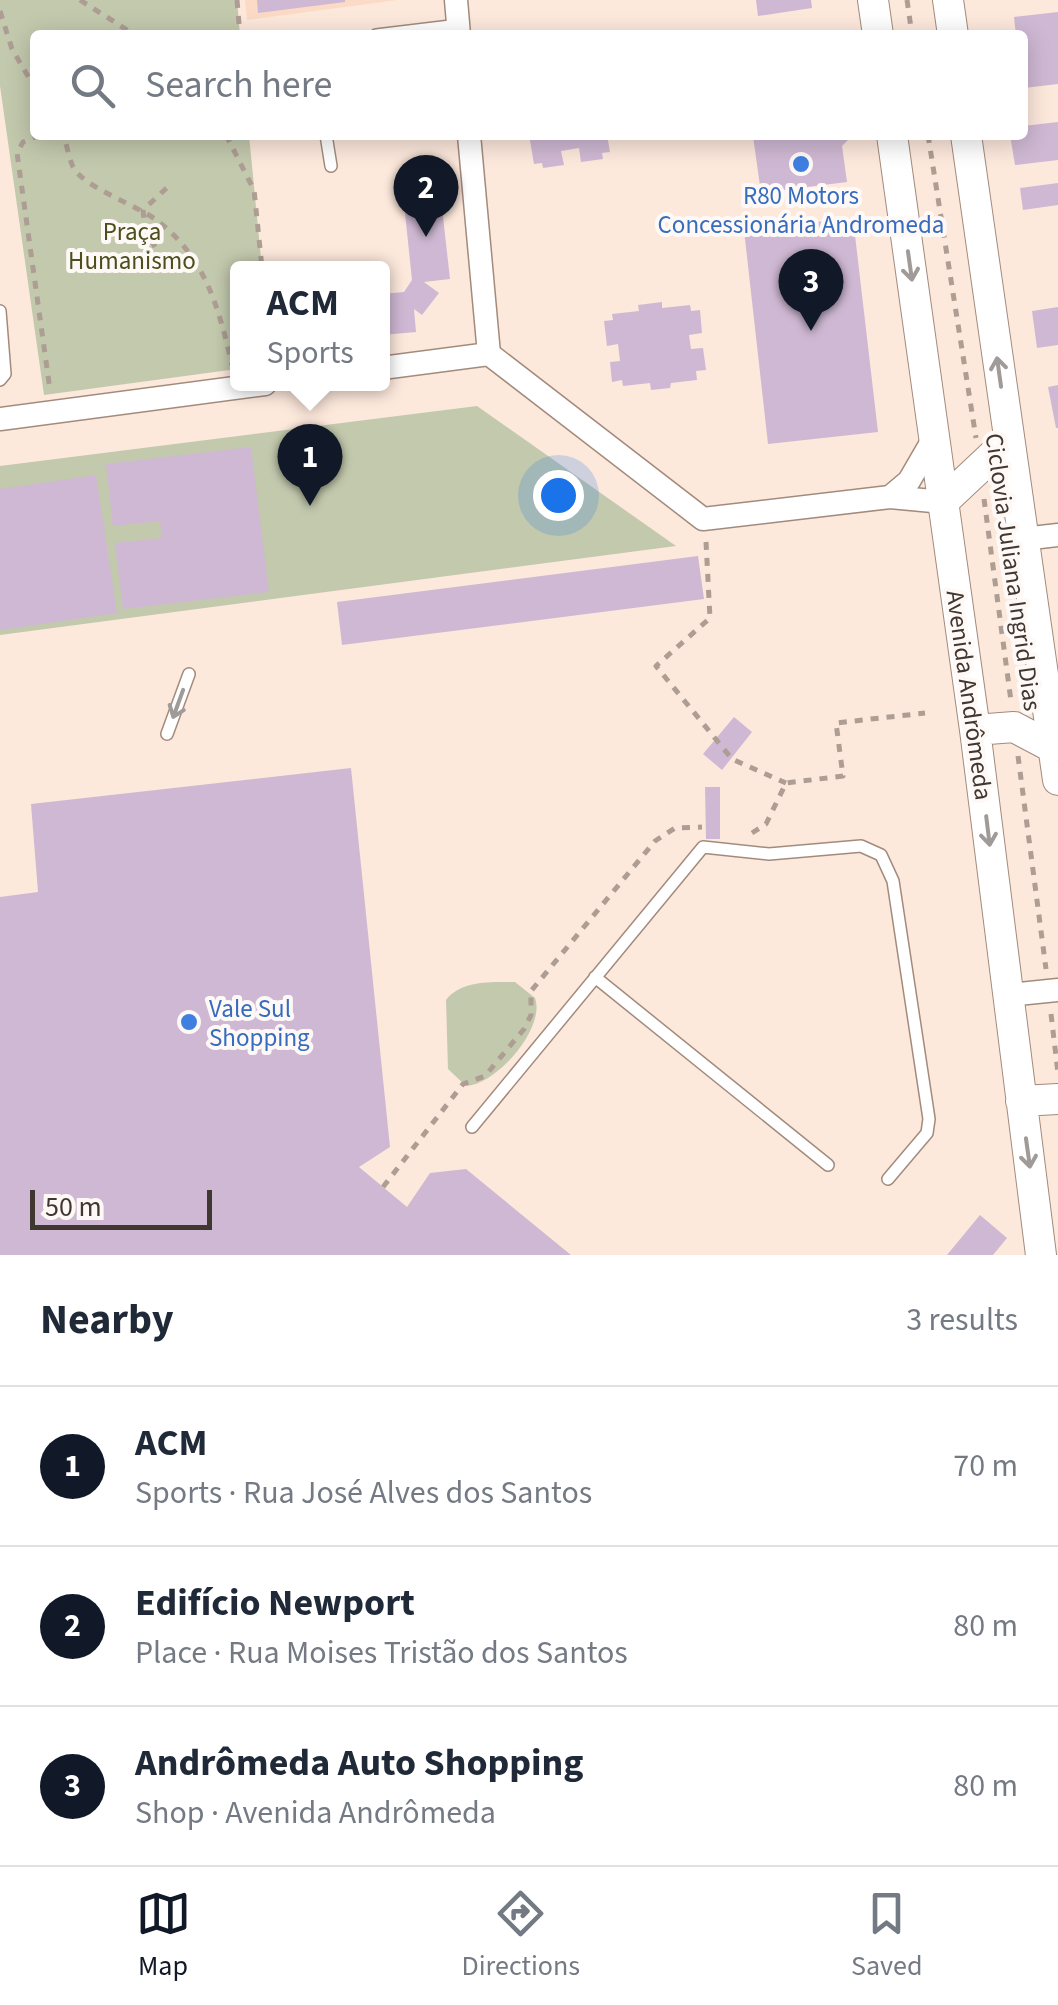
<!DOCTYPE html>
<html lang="en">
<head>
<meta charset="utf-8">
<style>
  :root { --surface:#fff; --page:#f2f2f3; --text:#1f2937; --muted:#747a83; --line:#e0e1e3; --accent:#111827 }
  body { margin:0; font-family:"Source Sans 3",sans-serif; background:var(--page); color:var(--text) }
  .scale { position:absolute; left:30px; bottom:25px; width:182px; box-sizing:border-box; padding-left:10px; border:5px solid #413731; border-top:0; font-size:28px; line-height:35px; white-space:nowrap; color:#413731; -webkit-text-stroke:8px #fef9f6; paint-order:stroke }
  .you { position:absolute; left:558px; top:495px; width:35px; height:35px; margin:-25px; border:8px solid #fff; border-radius:50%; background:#1a73e8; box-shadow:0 0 0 15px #1a73e833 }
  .badge { display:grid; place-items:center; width:65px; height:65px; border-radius:50%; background:var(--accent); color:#fff; font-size:32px; font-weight:700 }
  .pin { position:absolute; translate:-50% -82px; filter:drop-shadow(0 2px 5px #0008) }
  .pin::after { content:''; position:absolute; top:52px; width:35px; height:30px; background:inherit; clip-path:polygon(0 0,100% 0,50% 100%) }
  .popup { position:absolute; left:230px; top:261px; width:160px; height:130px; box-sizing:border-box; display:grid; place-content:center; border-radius:10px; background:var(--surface); filter:drop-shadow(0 2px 8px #0005); font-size:32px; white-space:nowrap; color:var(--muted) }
  .popup b { font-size:38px; color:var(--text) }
  .popup::after { content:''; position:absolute; left:50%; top:100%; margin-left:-20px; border:20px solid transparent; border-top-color:var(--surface) }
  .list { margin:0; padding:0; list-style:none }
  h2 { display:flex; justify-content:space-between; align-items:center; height:130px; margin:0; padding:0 40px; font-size:42px }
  h2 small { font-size:32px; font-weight:400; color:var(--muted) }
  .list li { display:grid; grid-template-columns:65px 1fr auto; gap:30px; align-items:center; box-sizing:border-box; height:160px; padding:0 40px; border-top:2px solid var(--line) }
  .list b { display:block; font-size:38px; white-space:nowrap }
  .list p { margin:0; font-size:32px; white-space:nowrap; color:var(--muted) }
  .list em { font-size:32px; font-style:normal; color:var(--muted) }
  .icon { flex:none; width:55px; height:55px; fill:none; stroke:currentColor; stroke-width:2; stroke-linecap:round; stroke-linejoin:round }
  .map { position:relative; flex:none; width:1058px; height:1255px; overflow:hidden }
  .search { position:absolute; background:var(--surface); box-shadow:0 5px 25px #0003; left:30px; right:30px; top:30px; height:110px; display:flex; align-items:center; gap:25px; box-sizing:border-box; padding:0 35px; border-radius:10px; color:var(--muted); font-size:38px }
  .sheet { height:610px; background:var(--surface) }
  nav { display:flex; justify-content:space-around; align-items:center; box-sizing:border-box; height:140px; border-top:2px solid var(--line); background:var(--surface); font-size:28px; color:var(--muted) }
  nav a { display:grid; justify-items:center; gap:5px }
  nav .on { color:var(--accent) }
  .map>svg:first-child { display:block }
  .built { fill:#fbdac6 }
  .green { fill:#c3c9ad }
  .building { fill:#cfb8d3 }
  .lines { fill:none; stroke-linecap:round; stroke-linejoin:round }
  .lane-casing { stroke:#a28b7d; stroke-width:14 }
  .street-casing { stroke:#a28b7d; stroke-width:25 }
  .secondary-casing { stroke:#a28b7d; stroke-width:32 }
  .path { stroke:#ad9d93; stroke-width:5; stroke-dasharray:8 8; stroke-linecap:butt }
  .lane { stroke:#fff; stroke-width:11 }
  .street { stroke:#fff; stroke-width:22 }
  .secondary { stroke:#fff; stroke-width:30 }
  .oneway { stroke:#a09b98 }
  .shop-dot { fill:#3f7fe0; stroke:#fef9f6; stroke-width:4 }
  .labels { text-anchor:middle; stroke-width:8; stroke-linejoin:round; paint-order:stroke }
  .shop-label { font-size:25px; fill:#366cbe; stroke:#fef9f6 }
  .park-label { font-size:25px; fill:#49501c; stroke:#fef9f6 }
  .street-label { font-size:25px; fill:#413731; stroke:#fef9f6 }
</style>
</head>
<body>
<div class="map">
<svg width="1058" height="1255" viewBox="0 0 1058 1255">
  <rect width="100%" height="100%" fill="#fde8dc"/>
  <path class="built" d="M245,0H397L247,20Z"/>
  <path class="green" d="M0,0H237L240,35H35V135H249L262,268H238L237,369L44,395L0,86Z
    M477,406L676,546L0,635V466Z
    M515,982L535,998C546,1028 496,1085 466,1086L448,1069L446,1000C461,980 492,982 515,982Z"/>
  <path class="building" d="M257,0H345V2L258,13Z
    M756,0H811L812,8L758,16Z
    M1058,12V84L1024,88L1023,35H1016L1014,17Z
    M1058,122V160L1015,165L1010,135H1023V126Z
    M529,135H607L610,152L602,153L603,159L581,162L579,148L561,151L564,165L543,168L542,163L534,164Z
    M853,135L842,146L847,182L761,193L753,136Z
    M1058,183V205L1023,210L1020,188Z
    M440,190L450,279L424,282L439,293L422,315L414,309L416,332L382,335V294L404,292L412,280L403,194Z
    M853,218L878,432L768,444L744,230Z
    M662,302V308L690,305L691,311L700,310L702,333L689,335L691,349L703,348L706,370L696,371L697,380L671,383L670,388L651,390L650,383L623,386L622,380L612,382L610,362L620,361L618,344L607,346L604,321L613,320L612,314L639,311L638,305Z
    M1058,307V345L1037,348L1032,311Z
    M1058,385V428H1056L1048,387Z
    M251,447L269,592L123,609L115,543L162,538L160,521L113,526L106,464Z
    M96,475L117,613L0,630V489Z
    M698,556L704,599L342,645L337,602Z
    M734,717L752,732L722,770L703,754Z
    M351,768L390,1147L359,1167L407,1207L430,1173L466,1169L571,1255H0V897L38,892L31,804Z
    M705,787H720V839H706Z
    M980,1215L1007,1238L993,1255H947Z"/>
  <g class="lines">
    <defs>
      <path id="lane" d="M376,35L459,25
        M326,135L331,166
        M0,311L5,374L0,380
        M167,734L189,674
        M595,977L828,1165
        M472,1127L703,847L769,854L861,846L881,855L893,881L929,1119L927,1133L888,1179"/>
      <path id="street" d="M456,0L459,35
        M469,135L489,354
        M382,368L489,354L703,519L890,497
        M0,419L265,384
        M934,438L909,481L890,497L943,502
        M1023,539L1058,535
        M1008,995L1058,990"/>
      <path id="secondary" d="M873,0L878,35
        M948,0L953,35
        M892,135L975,730L1041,1255
        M966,135L1058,780
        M943,502L1008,441
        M975,730L1014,727L1052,747
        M1021,1101L1058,1099"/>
    </defs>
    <use href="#lane" class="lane-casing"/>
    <use href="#street" class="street-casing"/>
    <use href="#secondary" class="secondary-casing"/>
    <path class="path" d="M80,0L135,35
      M237,0L240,35
      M907,0L912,35
      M0,11L12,49L35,88
      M40,135L23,142L17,153L50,390
      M56,135L64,137C67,146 69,158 73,167C84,188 138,205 159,222C206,259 219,309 232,365
      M226,135L254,190L262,268
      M928,135L976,438
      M65,137L111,135
      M155,247L145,230L143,210L172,183
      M984,499L1011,701
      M706,542L710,618L656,666L732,759L786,783
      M1018,756L1046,969
      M752,833L766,824L786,783L843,776L836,723L925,713
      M1051,1014L1058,1073
      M383,1187L463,1084L485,1076L524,1029L531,1015V991L655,841L675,828L702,827"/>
    <use href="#lane" class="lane"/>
    <use href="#street" class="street"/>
    <use href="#secondary" class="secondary"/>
  </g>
  <defs><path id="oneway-shaft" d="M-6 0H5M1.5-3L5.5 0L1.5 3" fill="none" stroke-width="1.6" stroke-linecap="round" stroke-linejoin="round" transform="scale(2.5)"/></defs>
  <g class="oneway">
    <use href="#oneway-shaft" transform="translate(910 266) rotate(82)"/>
    <use href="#oneway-shaft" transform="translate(999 372) rotate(-98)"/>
    <use href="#oneway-shaft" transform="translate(178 704) rotate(110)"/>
    <use href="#oneway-shaft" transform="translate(988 831) rotate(83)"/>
    <use href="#oneway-shaft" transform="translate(1028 1153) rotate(82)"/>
  </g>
  <g class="shop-dot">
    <circle cx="801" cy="164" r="10"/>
    <circle cx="189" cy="1022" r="10"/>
  </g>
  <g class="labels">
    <g class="shop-label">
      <text x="801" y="204">R80 Motors<tspan x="801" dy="29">Concessionária Andromeda</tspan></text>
      <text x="209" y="1017" text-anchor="start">Vale Sul<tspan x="209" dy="29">Shopping</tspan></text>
    </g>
    <g class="park-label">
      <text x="132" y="240">Praça<tspan x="132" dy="29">Humanismo</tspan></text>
    </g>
    <g class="street-label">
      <text transform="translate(1014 572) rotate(82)" y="9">Ciclovia Juliana Ingrid Dias</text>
      <text transform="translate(970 695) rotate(82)" y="9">Avenida Andrômeda</text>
    </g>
  </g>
</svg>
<div class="scale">50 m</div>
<div class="you"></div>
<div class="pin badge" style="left:310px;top:506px">1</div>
<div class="popup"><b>ACM</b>Sports</div>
<div class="pin badge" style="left:426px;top:237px">2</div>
<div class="pin badge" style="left:811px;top:331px">3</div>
<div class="search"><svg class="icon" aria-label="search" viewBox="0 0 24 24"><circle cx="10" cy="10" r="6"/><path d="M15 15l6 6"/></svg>Search here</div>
</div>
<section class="sheet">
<h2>Nearby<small>3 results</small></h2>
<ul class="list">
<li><span class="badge">1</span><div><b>ACM</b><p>Sports · Rua José Alves dos Santos</p></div><em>70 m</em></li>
<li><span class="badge">2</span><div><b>Edifício Newport</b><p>Place · Rua Moises Tristão dos Santos</p></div><em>80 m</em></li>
<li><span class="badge">3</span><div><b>Andrômeda Auto Shopping</b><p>Shop · Avenida Andrômeda</p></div><em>80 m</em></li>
</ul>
</section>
<nav>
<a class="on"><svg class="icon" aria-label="map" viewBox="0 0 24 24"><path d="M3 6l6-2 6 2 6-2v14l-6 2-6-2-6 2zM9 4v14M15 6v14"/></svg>Map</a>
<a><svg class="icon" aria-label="directions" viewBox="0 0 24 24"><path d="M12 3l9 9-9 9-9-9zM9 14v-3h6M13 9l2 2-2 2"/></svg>Directions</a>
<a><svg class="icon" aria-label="saved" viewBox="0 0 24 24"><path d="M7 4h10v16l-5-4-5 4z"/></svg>Saved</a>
</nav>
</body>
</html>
